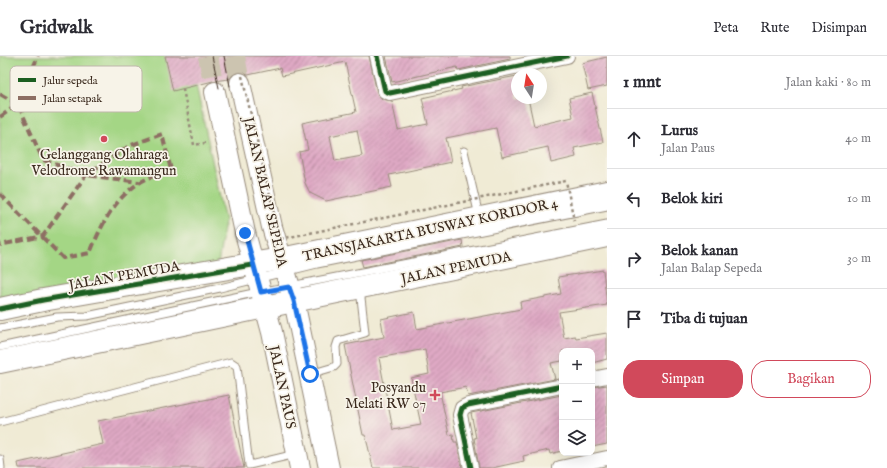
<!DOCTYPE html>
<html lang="id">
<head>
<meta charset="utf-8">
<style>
  :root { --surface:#fff; --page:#f2f2f3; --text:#2b2b33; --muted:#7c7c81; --line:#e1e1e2; --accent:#d1495b }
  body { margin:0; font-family:"IM FELL English",serif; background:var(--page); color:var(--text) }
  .controls { position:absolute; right:12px; bottom:12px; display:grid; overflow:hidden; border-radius:8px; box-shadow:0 4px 16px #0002 }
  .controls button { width:36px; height:36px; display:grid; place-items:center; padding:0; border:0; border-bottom:1px solid var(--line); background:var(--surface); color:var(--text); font:20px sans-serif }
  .compass { position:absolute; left:511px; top:12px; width:36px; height:36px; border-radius:50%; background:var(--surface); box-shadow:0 4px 16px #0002; rotate:348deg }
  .stop { position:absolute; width:12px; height:12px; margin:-9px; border:3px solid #1a73e8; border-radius:50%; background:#fff }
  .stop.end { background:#1a73e8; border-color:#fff; box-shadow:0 1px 4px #0008 }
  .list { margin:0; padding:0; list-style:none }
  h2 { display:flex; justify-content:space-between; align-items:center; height:52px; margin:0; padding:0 16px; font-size:17px }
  h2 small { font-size:13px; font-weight:400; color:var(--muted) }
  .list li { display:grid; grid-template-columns:26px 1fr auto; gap:12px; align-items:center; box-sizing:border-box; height:60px; padding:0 16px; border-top:1px solid var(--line) }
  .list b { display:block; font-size:15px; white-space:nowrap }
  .list p { margin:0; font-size:13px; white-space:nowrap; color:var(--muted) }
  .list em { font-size:13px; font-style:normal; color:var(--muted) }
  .actions { display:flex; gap:8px; padding:12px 16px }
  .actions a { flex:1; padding:9px 0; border:1px solid var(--accent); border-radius:16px; text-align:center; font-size:14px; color:var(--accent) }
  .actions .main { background:var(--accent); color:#fff }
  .icon { flex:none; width:22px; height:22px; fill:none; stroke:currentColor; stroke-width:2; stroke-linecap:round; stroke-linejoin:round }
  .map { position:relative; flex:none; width:607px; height:412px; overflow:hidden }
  header { display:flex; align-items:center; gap:24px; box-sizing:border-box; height:56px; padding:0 20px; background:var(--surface); border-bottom:1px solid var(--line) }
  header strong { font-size:19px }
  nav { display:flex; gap:22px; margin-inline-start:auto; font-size:14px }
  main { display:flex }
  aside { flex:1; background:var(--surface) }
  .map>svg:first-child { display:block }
  .green { fill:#a4d685; stroke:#708052 }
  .building { fill:url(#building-hatch); fill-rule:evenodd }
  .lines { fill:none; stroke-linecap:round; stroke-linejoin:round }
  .secondary-tunnel { stroke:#ccc4b0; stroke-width:20; stroke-dasharray:20 10; stroke-linecap:butt }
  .service-casing { stroke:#968a7a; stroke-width:9 }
  .minor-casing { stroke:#968a7a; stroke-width:16 }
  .secondary-casing { stroke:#968a7a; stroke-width:22 }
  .primary-casing { stroke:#968a7a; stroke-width:24 }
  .path { stroke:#968a7a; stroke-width:2.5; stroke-dasharray:3 3; stroke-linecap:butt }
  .service { stroke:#fff; stroke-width:7 }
  .minor { stroke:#fff; stroke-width:14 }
  .secondary { stroke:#fff; stroke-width:20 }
  .primary { stroke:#fff; stroke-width:22 }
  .tram { stroke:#3b2a1e; stroke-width:1 }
  .path-bridge { stroke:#968a7a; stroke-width:2.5; stroke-dasharray:3 3; stroke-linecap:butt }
  .quiet { stroke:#8d6e63; stroke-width:4; stroke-dasharray:8 4; stroke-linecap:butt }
  .cycleway-casing { stroke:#f7f3e8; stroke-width:8 }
  .cycleway { stroke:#1b5e20; stroke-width:5 }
  .route { stroke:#1a73e8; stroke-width:5 }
  .poi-dot { fill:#d1495b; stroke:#f7f3e8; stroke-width:1.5 }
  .labels { text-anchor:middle; stroke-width:3.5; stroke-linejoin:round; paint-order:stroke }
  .poi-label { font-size:14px; fill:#3b2a1e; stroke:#f7f3e8 }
  .street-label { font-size:14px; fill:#3b2a1e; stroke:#f7f3e8 }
  .key { fill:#f7f3e8; stroke:#bfb7ab; stroke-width:1 }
  .key-label { font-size:11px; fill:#3b2a1e }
</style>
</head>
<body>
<header>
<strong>Gridwalk</strong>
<nav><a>Peta</a><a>Rute</a><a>Disimpan</a></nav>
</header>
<main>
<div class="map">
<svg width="607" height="412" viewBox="0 0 607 412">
  <defs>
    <pattern id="building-hatch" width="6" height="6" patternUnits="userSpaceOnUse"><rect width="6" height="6" fill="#dfa9c5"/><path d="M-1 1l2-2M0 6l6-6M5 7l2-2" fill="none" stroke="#b68a9f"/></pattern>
  </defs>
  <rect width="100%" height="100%" fill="#f7f3e8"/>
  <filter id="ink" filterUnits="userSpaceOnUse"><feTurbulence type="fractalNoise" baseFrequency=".025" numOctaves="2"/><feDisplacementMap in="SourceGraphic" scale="8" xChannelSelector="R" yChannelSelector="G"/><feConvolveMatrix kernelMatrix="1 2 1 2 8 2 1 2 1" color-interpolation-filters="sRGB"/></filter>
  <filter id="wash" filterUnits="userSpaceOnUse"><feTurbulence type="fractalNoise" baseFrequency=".012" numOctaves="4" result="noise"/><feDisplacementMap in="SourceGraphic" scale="16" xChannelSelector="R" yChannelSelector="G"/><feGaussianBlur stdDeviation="0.9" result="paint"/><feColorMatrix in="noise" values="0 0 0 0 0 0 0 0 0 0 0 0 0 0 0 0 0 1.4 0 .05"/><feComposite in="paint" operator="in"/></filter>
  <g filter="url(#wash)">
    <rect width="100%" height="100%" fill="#f0ebd5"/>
    <path class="green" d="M0,0H190L225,165L217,215L0,253Z"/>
    <g id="blocks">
      <path class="building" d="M165,0H369L377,37L382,43L392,45L398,74L428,68L422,42L462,33L461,31L517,20V42H528L534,70L573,61L569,42L592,37L603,86L574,92L576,101L551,107L548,91L502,101L496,72L446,82L451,106L389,119L392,131L326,145L310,137L305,127L299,96L308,94L302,67L356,56L345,6L282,20L280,12L248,19L238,16L233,18L229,23L213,25L173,35ZM357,74L362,100L335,105L330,80Z
        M386,0H510V3L458,14L457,11L392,26Z
        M607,1V30L588,34L582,7Z
        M462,184L463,191L363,211L361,204Z
        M603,214L607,249L559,256L564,282L575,280L576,282L607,277V303L592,307V295H562V305L551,307L555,323L468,340L466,331L440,336L449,379L453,378L454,386H457L462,412H373L368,390L365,379H363L345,289L384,281L381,263L414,256L417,273L521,253L520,246L561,238L558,221ZM425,293L429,318L411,322L421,369L393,374L379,302Z
        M607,329V388L592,391V331Z
        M229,339L244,412H19L18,407L103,388L98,365Z
        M562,339V395L550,398L549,394L523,400L524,405L492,412H479L474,382H476L471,357Z"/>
    </g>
  </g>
  <g filter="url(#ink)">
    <use href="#blocks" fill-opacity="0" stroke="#968a7a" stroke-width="1"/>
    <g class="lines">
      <path class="secondary-tunnel" d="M208,0L215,36
        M235,0L240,27"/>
      <defs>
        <path id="service" d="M464,95L479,160
          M0,272L57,261L87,260L220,232L317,208L607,150
          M0,291L249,238L607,168
          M310,318L334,311L337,308L336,291L338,285L365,277L360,233
          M0,366L231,306L237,310L249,409L296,398
          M0,403L1,412"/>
        <path id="minor" d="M377,0L384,31L385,35L390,37L567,0
          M592,323L607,320
          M471,412L460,359L462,352L468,349L562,330
          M560,412L607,402"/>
        <path id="secondary" d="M240,27L272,171L294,245L329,412
          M215,36L245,177L272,276L300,412"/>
        <path id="primary" d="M0,253L43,244L281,203L607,136
          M0,306L607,180"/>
      </defs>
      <use href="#service" class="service-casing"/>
      <use href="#minor" class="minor-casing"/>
      <use href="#secondary" class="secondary-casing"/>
      <use href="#primary" class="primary-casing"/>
      <path class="path" d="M183,33L194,89L205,87"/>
      <use href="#service" class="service"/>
      <use href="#minor" class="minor"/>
      <use href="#secondary" class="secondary"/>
      <use href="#primary" class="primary"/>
      <path class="tram" d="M212,0L219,32
        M224,0L230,30"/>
      <path class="path-bridge" d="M242,20L280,183L566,125L574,165"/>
      <path class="quiet" d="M0,38L18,48L38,0
        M0,61L18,48L43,104L86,119L139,126
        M0,138L63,202L90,197C101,170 113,144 139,127C148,121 161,118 171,114L162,78L129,90L86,119L43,180L0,189"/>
      <defs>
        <path id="cycleway" d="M377,0L384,31L385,35L390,37L567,0
          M0,253L43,244L252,209
          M471,412L460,359L462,352L468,349L562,330"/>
      </defs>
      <use href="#cycleway" class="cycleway-casing"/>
      <use href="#cycleway" class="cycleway"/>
    </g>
  </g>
  <g class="lines" filter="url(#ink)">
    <path class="route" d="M245,177L261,236L289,231L294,245L310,318"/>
  </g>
  <g class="poi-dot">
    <circle cx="104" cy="83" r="4"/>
    <path d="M433 333h4v4h4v4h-4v4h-4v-4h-4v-4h4z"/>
  </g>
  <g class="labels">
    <g class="poi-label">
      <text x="104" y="103">Gelanggang Olahraga<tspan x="104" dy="16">Velodrome Rawamangun</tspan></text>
      <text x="426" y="336" text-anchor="end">Posyandu<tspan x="426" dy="16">Melati RW 07</tspan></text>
    </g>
    <g class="street-label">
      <text transform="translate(266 136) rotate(77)" y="5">JALAN BALAP SEPEDA</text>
      <text transform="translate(430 173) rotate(-12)" y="5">TRANSJAKARTA BUSWAY KORIDOR 4</text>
      <text transform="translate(456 211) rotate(-12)" y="5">JALAN PEMUDA</text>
      <text transform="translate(124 219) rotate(-10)" y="5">JALAN PEMUDA</text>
      <text transform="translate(283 331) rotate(78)" y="5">JALAN PAUS</text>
    </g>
  </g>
  <rect x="10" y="10" width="132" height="46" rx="6" class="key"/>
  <rect x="18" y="22" width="18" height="4" fill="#1b5e20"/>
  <rect x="18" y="40" width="18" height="4" fill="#8d6e63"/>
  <g class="key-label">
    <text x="43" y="28">Jalur sepeda</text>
    <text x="43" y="46">Jalan setapak</text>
  </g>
</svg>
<div class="controls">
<button>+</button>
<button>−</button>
<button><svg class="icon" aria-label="layers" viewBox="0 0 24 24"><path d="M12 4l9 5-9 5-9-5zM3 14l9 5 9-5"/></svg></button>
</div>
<svg class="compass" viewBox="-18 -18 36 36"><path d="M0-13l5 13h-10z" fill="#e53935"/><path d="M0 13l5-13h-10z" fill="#7c7c81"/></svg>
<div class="stop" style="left:310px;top:318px"></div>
<div class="stop end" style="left:245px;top:177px"></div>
</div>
<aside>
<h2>1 mnt<small>Jalan kaki · 80 m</small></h2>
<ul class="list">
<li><svg class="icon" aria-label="ahead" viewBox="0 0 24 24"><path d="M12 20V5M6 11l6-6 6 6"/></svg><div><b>Lurus</b><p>Jalan Paus</p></div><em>40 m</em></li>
<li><svg class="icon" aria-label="left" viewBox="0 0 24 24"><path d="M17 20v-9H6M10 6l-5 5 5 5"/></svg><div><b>Belok kiri</b></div><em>10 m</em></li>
<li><svg class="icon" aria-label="right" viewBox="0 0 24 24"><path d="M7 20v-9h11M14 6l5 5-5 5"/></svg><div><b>Belok kanan</b><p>Jalan Balap Sepeda</p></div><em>30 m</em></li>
<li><svg class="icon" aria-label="arrive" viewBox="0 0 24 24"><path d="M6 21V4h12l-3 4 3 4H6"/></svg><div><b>Tiba di tujuan</b></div></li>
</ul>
<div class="actions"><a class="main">Simpan</a><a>Bagikan</a></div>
</aside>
</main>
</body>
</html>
